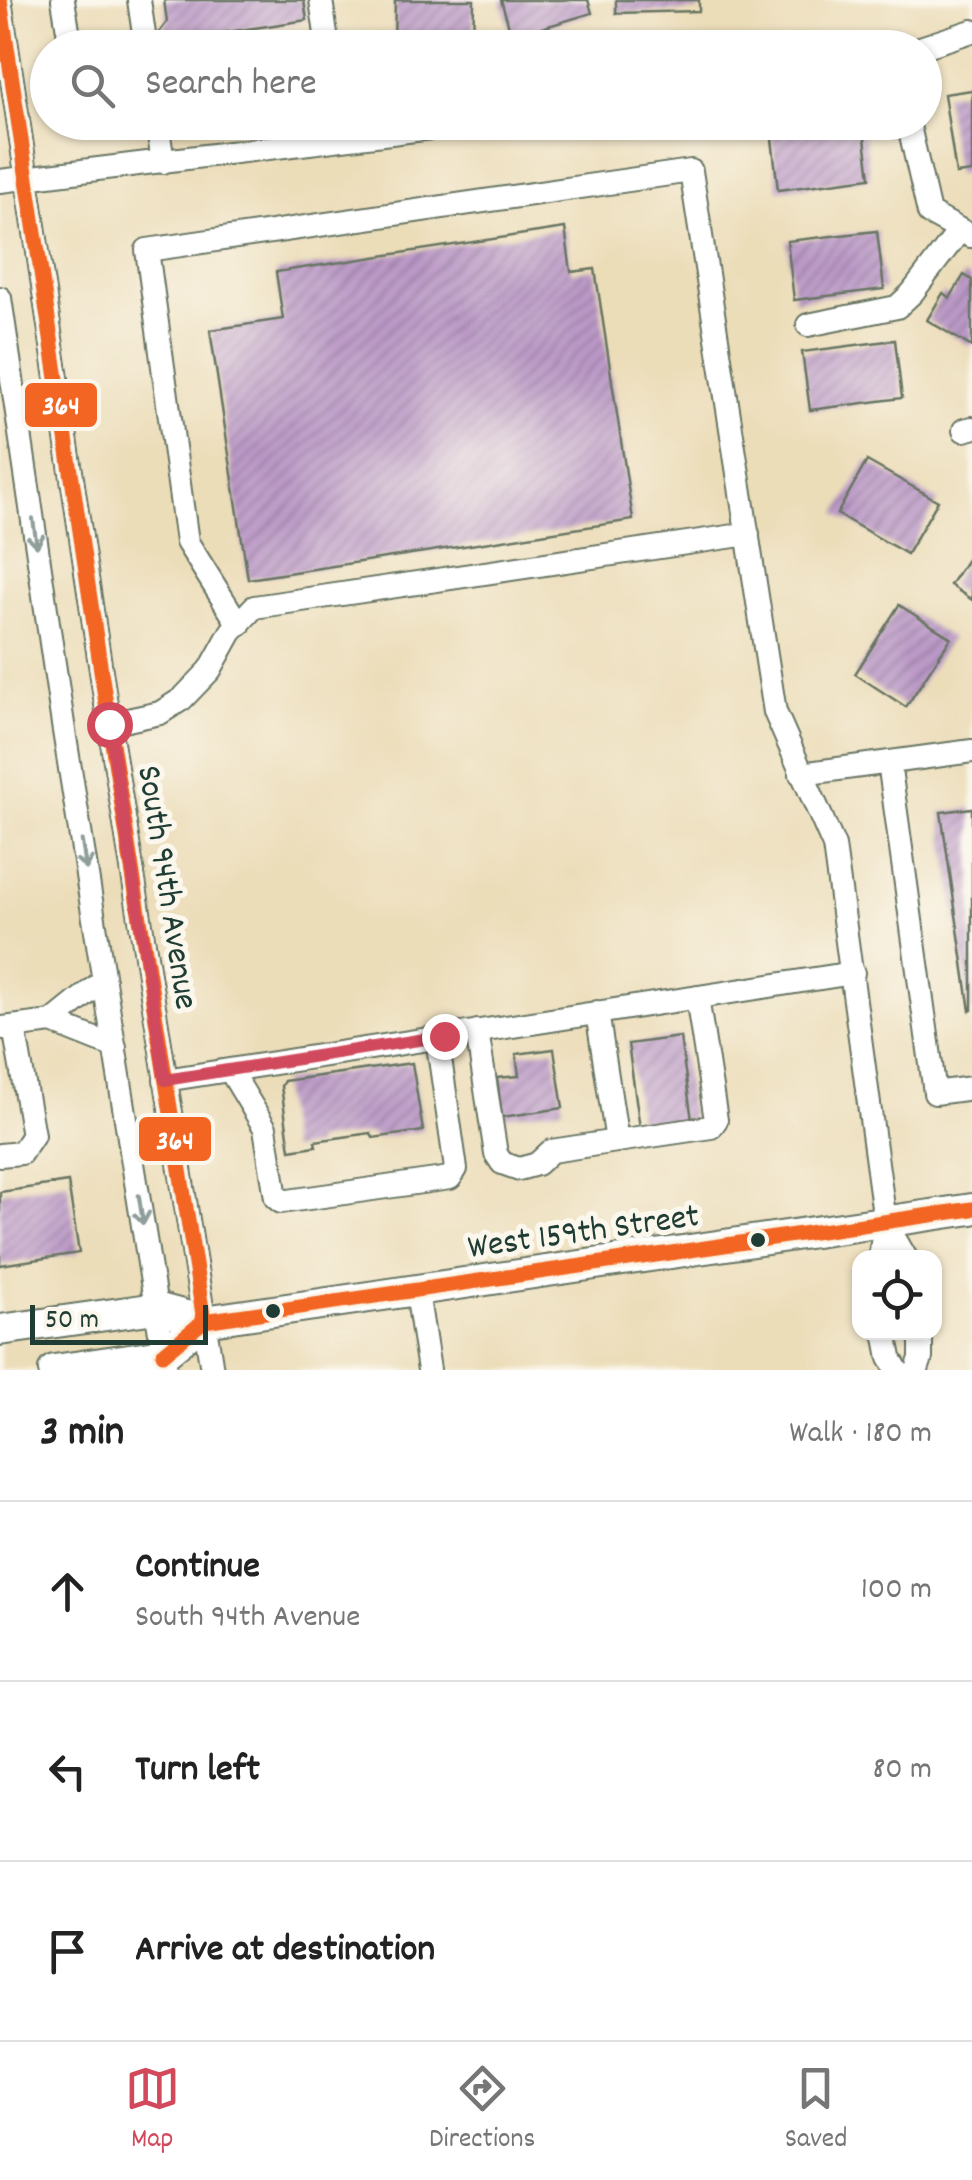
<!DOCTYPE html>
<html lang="en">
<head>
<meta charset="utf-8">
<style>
  :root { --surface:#fff; --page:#f2f2f2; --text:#222; --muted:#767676; --line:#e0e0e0; --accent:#d1495b }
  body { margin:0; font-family:Dekko,sans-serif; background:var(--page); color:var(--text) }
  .controls { position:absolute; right:30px; bottom:30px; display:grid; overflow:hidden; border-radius:20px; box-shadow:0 2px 8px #0004 }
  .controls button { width:90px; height:90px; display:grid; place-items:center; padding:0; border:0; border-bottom:2px solid var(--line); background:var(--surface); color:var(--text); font:50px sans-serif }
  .scale { position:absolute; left:30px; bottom:25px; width:178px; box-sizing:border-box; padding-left:10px; border:5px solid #1f3d34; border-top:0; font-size:28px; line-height:35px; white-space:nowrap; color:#1f3d34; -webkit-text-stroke:8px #fbf7ec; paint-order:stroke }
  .stop { position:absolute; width:30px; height:30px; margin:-22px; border:8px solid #d1495b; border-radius:50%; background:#fff }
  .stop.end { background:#d1495b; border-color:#fff; box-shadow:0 2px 10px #0008 }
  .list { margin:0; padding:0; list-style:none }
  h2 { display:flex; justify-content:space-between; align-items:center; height:130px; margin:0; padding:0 40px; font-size:42px }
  h2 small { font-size:32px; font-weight:400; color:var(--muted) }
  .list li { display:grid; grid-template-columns:65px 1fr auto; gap:30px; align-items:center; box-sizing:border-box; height:180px; padding:0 40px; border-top:2px solid var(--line) }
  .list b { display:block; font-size:38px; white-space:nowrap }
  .list p { margin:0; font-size:32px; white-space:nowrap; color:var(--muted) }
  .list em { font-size:32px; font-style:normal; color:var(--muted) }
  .icon { flex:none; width:55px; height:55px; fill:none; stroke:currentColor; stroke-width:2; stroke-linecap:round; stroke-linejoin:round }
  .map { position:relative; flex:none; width:972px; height:1370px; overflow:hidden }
  .search { position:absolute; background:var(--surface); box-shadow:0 2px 8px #0004; left:30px; right:30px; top:30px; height:110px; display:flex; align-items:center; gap:25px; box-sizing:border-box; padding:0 35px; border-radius:55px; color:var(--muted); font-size:38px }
  .sheet { height:670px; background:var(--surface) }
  nav { display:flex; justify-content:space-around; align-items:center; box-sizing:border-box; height:140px; border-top:2px solid var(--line); background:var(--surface); font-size:28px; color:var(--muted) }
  nav a { display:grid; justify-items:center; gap:5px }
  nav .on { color:var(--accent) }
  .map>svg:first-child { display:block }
  .building { fill:url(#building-hatch) }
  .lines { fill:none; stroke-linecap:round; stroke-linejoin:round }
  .minor-casing { stroke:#677563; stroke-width:26 }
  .major-casing { stroke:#677563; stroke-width:34 }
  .minor { stroke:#fff; stroke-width:22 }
  .major { stroke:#fff; stroke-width:30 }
  .bus-1-casing { stroke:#fbf7ec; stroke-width:22 }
  .bus-1 { stroke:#f26522; stroke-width:15 }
  .oneway { stroke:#8f9e9a }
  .route { stroke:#d1495b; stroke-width:12 }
  .bus-dot { fill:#1f3d34; stroke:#fbf7ec; stroke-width:4 }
  .labels { text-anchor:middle; stroke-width:10; stroke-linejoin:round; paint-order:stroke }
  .street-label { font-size:35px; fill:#1f3d34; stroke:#fbf7ec }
  .line-badge { stroke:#fbf7ec; stroke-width:4 }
  .badge-label { font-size:28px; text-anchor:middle; font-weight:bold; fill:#fff }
</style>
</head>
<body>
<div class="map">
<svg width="972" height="1370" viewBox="0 0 972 1370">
  <defs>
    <pattern id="building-hatch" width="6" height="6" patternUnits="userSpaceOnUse" patternTransform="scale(2.5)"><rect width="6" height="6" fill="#bb99c7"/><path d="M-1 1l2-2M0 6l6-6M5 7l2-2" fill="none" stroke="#977ea2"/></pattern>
  </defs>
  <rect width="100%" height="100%" fill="#fbf7ec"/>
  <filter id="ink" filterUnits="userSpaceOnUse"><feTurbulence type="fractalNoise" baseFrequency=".01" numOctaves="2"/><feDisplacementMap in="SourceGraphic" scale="20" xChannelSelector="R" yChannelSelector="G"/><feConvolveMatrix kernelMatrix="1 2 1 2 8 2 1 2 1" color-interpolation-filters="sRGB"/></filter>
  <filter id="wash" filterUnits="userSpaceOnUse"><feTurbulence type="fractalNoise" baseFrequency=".0048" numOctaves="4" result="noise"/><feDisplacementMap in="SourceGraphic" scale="40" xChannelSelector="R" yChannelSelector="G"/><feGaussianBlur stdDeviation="2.25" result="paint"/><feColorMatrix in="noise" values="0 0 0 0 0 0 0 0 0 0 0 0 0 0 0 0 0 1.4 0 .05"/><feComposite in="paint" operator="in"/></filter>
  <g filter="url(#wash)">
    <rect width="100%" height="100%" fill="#ecddb9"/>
    <g id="blocks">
      <path class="building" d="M164,0H304L307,20L189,38L182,48H177L158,34L167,22Z
        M395,0H474L473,45L394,44Z
        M501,0H588L592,13L512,37Z
        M616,0H699V11L616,13Z
        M972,90V172L956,174L944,94Z
        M836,122H863L870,178L778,190L771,130Z
        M565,228L571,272L595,269L633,520L248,579L210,330L283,319L276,272Z
        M877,231L884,289L794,300L787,241Z
        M964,275L972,280V347L927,320L943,293L950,298Z
        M895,340L902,398L810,410L802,352Z
        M867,461L938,501L907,554L837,514Z
        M972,552V600L950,585Z
        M899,605L951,638L906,707L855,674Z
        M972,808V1010L970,1011L941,812Z
        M680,1037L692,1120L640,1128L628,1044Z
        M554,1049L563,1108L502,1117L497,1078L519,1076L516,1054Z
        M412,1063L423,1131L373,1138L371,1133L315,1141L316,1146L290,1150L281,1086L284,1081Z
        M68,1182L79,1253L0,1265V1192Z"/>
    </g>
  </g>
  <g filter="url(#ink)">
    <use href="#blocks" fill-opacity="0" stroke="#677563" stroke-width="2.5"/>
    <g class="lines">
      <defs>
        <path id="minor" d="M0,0L109,724L212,1370
          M63,0L71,48
          M139,0L146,48
          M321,0L328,48
          M920,48L972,31
          M157,122L163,162
          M908,122L929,213L971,236
          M0,181L481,122
          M0,298L64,731L166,1370
          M808,325L897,307L912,293L960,230
          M964,430L972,428
          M239,625L187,542L147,250L691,171L775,712L834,846L885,1222L880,1258
          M109,724L160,713L182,699L210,670L231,632L254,607L748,534
          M889,762L935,1093L972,1088
          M801,774L972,751
          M597,1012L617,1141L711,1127L716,1120L697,997
          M52,1022L104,980
          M3,1028L52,1022L115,1047
          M477,1031L496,1154L502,1163L519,1169L537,1164L551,1151L617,1141
          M230,1070L265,1128L276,1198L281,1202L450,1178L456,1169L437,1038
          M165,1080L853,973
          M0,1155L21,1153L33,1135L14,1027
          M885,1222L906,1258
          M417,1292L429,1370
          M885,1332L890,1358L897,1370
          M917,1370L921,1358V1332"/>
        <path id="major" d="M0,1330L156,1308L204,1321L972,1209
          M54,1370L163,1354L204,1321"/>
      </defs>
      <use href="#minor" class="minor-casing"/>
      <use href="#major" class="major-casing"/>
      <use href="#minor" class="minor"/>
      <use href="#major" class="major"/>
      <defs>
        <path id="bus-1" d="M0,0L109,724L204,1321
          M163,1354L204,1321L972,1209"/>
      </defs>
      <use href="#bus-1" class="bus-1-casing"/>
      <use href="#bus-1" class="bus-1"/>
    </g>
    <defs><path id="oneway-shaft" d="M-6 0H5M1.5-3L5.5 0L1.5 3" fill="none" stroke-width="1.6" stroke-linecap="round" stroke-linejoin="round" transform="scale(2.5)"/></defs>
    <g class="oneway">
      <use href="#oneway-shaft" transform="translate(35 533) rotate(82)"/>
      <use href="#oneway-shaft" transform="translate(84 855) rotate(81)"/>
      <use href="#oneway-shaft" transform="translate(141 1210) rotate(81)"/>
    </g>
  </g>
  <g class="lines" filter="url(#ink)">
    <path class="route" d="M109,724L165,1080L444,1036"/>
  </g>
  <g class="bus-dot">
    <circle cx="758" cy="1240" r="9"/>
    <circle cx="273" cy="1311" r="9"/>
  </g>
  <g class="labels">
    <g class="street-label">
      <text transform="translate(170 887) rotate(81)" y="12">South 94th Avenue</text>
      <text transform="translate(583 1229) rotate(-8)" y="12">West 159th Street</text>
    </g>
  </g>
  <g class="line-badge">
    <rect x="23" y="381" width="76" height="48" rx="10" fill="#f26522"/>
    <rect x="137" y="1115" width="76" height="48" rx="10" fill="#f26522"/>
  </g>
  <g class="badge-label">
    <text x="61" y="414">364</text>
    <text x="175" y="1149">364</text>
  </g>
</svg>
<div class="controls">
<button><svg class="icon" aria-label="locate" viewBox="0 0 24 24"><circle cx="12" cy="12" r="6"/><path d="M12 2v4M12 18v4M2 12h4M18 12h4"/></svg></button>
</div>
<div class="scale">50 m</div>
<div class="stop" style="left:109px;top:724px"></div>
<div class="stop end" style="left:444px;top:1036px"></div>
<div class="search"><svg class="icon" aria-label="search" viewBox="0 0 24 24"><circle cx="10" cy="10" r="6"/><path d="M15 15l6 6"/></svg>Search here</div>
</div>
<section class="sheet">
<h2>3 min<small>Walk · 180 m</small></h2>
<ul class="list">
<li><svg class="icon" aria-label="ahead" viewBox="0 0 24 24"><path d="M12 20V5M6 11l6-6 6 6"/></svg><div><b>Continue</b><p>South 94th Avenue</p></div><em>100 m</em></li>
<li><svg class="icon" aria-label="left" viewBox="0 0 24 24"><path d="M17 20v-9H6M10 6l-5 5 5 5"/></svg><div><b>Turn left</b></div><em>80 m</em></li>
<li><svg class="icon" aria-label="arrive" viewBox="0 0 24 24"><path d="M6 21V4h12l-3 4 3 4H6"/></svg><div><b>Arrive at destination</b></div></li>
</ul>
</section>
<nav>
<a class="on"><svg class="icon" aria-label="map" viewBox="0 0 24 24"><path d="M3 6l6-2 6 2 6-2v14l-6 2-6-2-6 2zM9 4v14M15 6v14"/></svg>Map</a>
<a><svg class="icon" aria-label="directions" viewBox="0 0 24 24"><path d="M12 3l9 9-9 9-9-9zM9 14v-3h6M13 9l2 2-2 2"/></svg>Directions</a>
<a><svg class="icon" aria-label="saved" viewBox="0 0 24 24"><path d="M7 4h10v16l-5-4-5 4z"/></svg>Saved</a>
</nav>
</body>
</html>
